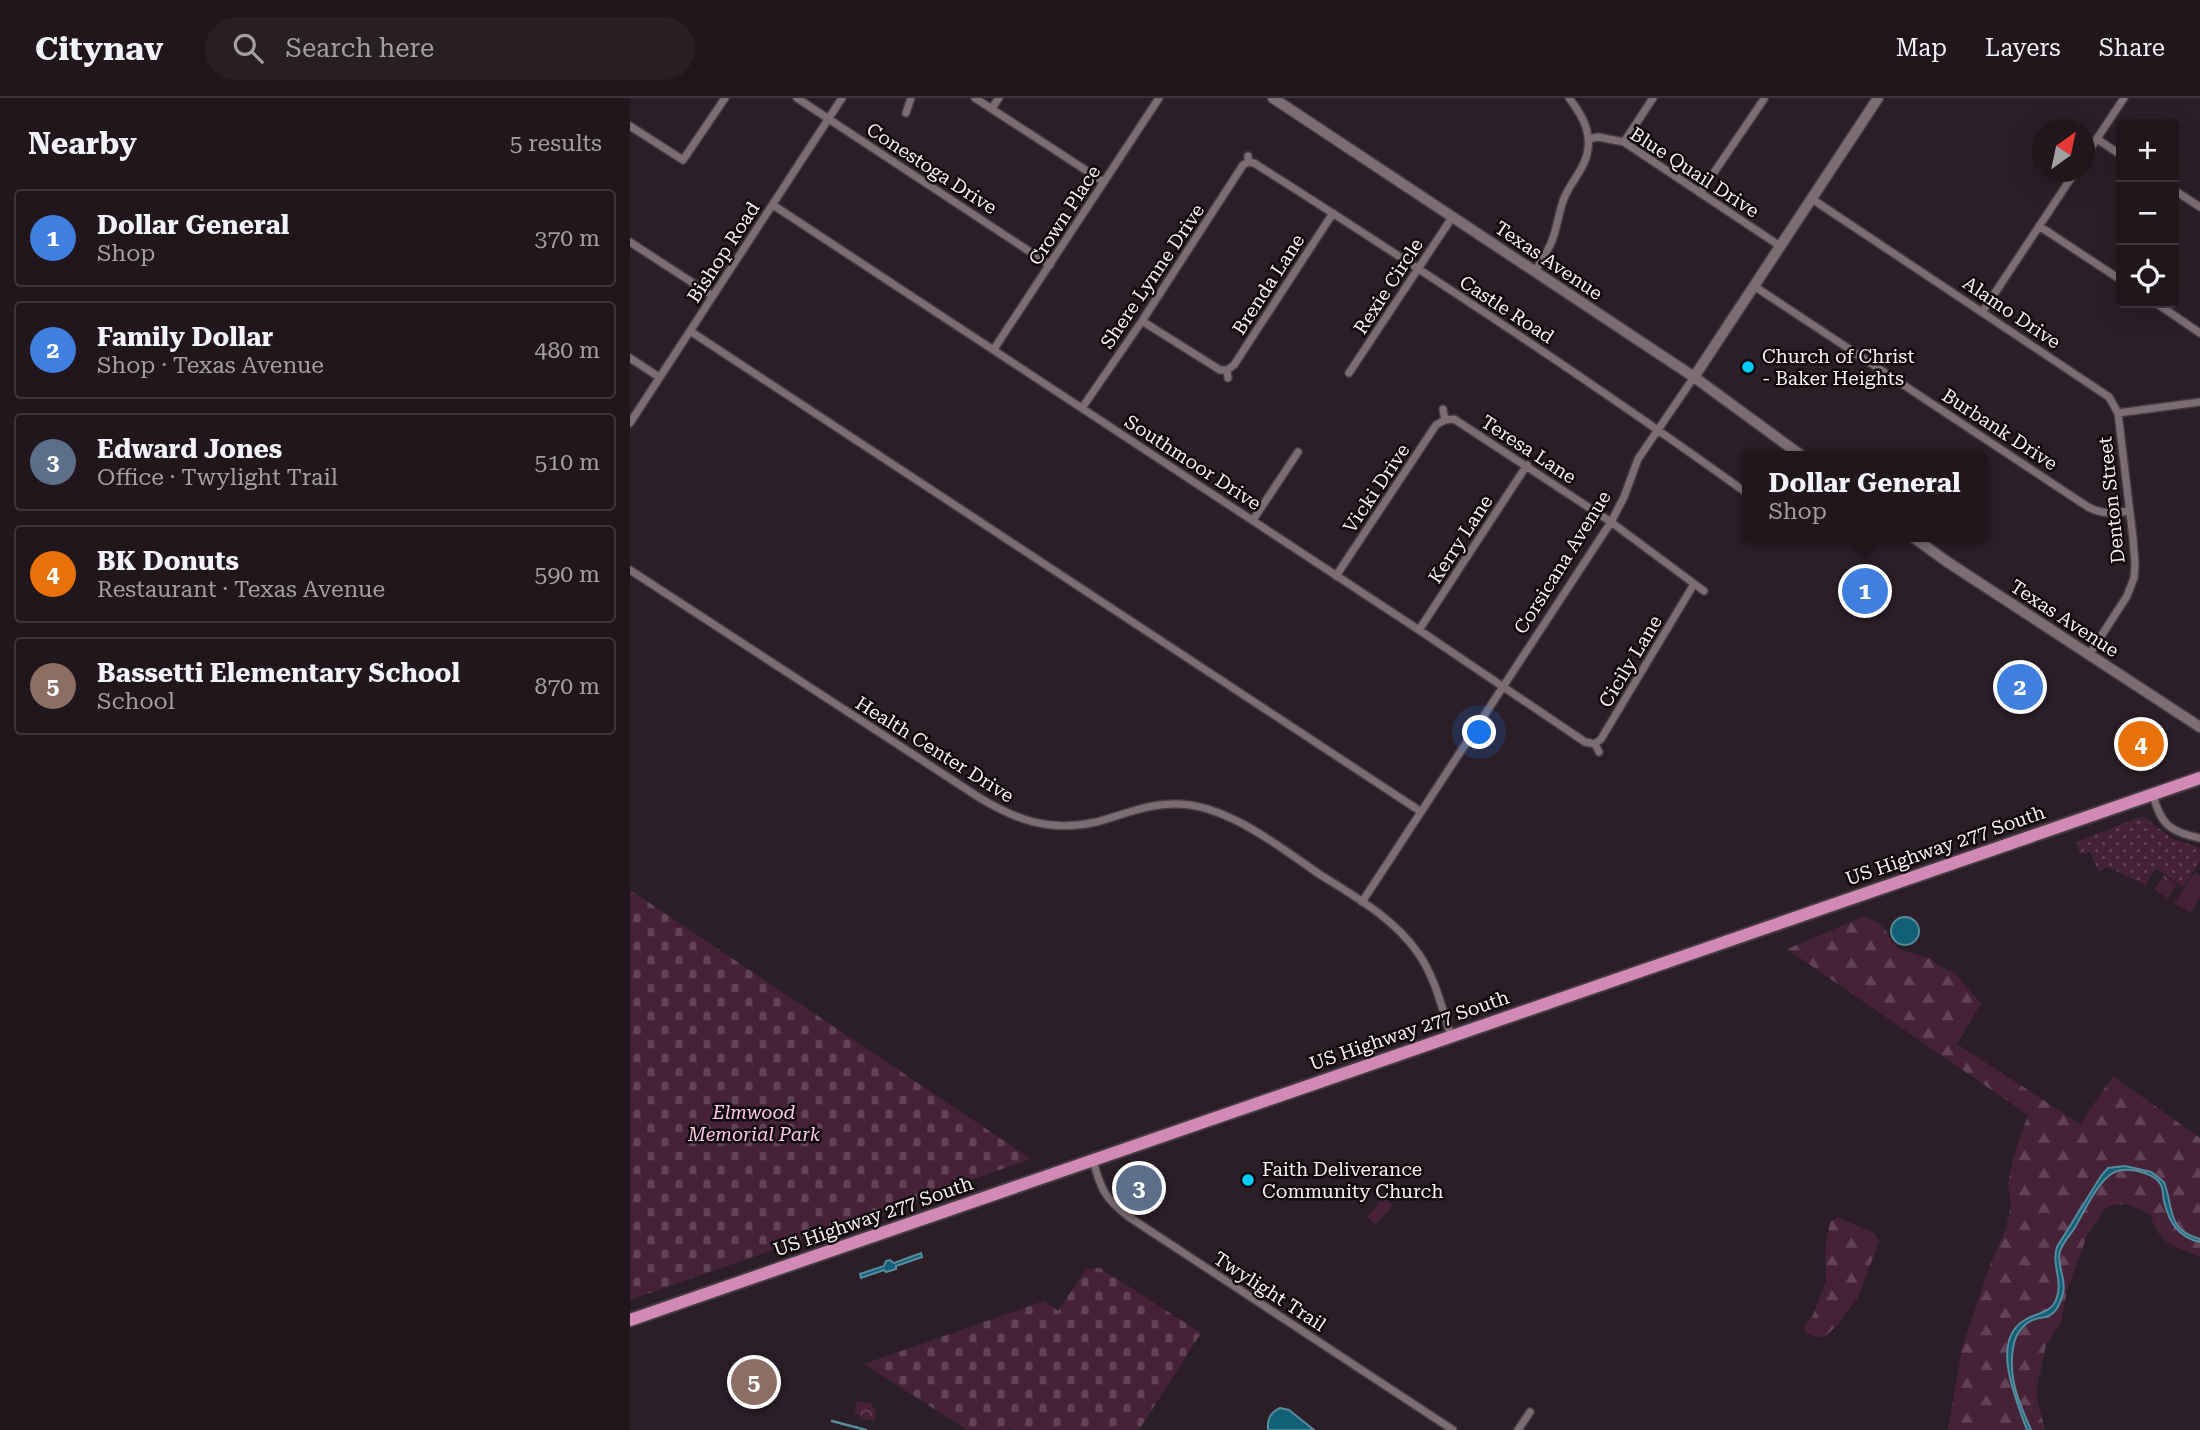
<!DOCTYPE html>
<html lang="en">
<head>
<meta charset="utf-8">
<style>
  :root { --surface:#20161c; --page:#281f25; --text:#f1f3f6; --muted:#a29fa3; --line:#3d353b; --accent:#0b8043 }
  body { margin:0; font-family:"Roboto Serif",serif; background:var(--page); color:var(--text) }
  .controls { position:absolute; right:21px; top:21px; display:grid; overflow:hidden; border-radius:7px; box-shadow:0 7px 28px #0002 }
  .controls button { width:63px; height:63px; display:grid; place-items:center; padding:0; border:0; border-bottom:2px solid var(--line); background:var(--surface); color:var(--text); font:35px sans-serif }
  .compass { position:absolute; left:1402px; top:21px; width:63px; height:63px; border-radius:50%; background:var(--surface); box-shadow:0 7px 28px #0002; rotate:33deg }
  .you { position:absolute; left:850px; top:635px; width:24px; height:24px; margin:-18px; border:5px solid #fff; border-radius:50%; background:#1a73e8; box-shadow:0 0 0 10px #1a73e833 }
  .badge { display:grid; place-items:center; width:46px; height:46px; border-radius:50%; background:var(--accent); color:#fff; font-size:23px; font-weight:700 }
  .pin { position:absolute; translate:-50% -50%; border:4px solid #fff; box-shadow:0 2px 7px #0006 }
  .popup { position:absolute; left:1112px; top:353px; width:245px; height:91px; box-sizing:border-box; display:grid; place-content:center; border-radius:7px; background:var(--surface); filter:drop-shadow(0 2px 5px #0005); font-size:23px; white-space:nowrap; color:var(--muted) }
  .popup b { font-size:26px; color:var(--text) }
  .popup::after { content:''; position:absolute; left:50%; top:100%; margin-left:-14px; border:14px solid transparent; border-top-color:var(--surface) }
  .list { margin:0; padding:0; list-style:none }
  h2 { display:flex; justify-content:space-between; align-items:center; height:91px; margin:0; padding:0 28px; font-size:30px }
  h2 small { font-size:23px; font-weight:400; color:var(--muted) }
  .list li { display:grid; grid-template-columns:46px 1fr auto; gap:21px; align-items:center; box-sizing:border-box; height:98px; margin:0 14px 14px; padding:0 14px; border:2px solid var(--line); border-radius:7px }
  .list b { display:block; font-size:26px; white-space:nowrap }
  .list p { margin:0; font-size:23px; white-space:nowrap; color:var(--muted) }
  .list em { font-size:23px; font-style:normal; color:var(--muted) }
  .icon { flex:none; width:38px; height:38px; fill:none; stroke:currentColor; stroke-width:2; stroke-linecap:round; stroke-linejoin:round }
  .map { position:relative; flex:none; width:1570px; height:1332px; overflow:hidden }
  header { display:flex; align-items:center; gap:42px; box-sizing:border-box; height:98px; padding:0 35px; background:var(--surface); border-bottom:2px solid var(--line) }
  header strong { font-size:33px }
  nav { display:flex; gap:38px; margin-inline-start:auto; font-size:24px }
  .search { width:490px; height:63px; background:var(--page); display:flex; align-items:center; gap:18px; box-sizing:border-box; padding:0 24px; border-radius:38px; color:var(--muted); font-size:26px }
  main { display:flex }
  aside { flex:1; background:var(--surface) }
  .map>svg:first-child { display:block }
  .grass { fill:url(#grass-dots) }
  .forest { fill:url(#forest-firs) }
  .cemetery { fill:url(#cemetery-stones) }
  .park { fill:url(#park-crowns) }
  .pitch { fill:#462239 }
  .water { fill:#126076; stroke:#578b9c; stroke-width:2 }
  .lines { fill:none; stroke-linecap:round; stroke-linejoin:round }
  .stream { stroke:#578b9c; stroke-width:2.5 }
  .minor-casing { stroke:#453b41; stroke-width:10 }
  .tertiary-casing { stroke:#453b41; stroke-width:13 }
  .trunk-casing { stroke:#453b41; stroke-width:16 }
  .minor { stroke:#7c6d75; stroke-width:7 }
  .tertiary { stroke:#7c6d75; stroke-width:10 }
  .trunk { stroke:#d18ab6; stroke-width:12 }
  .poi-dot { fill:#04cbf9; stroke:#100a0d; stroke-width:2.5 }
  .labels { text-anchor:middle; stroke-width:5; stroke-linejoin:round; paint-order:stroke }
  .street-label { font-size:19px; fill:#f8eff4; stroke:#100a0d }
  .poi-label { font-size:19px; fill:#f8eff4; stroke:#100a0d; text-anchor:start }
  .park-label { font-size:19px; font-style:italic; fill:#ffc6e8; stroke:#100a0d }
</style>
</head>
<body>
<header>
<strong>Citynav</strong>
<div class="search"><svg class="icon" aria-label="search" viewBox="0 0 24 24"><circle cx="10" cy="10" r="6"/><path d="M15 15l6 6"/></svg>Search here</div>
<nav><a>Map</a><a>Layers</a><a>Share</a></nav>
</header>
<main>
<aside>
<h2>Nearby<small>5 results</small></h2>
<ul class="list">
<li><span class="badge" style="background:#3f7fe0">1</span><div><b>Dollar General</b><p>Shop</p></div><em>370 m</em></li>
<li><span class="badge" style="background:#3f7fe0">2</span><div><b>Family Dollar</b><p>Shop · Texas Avenue</p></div><em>480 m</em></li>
<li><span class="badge" style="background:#5c6f8a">3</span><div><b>Edward Jones</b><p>Office · Twylight Trail</p></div><em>510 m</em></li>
<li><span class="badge" style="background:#e8710a">4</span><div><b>BK Donuts</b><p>Restaurant · Texas Avenue</p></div><em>590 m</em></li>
<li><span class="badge" style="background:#8d6e63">5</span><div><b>Bassetti Elementary School</b><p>School</p></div><em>870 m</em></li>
</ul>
</aside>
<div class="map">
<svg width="1570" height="1332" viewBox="0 0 1570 1332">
  <defs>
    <pattern id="grass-dots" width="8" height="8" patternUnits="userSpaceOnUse" patternTransform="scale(1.75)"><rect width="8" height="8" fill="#462239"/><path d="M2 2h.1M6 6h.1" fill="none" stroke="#614256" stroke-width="1.8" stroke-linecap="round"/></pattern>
    <pattern id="forest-firs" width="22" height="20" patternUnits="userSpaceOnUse" patternTransform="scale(1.75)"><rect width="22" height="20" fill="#462239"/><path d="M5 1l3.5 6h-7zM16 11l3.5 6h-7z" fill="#614256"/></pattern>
    <pattern id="cemetery-stones" width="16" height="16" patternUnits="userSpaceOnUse" patternTransform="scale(1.75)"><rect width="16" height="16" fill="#462239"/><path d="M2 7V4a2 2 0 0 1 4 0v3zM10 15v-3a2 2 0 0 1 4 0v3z" fill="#614256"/></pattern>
    <pattern id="park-crowns" width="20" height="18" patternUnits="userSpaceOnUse" patternTransform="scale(1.75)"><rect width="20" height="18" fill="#462239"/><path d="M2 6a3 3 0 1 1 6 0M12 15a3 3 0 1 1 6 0" fill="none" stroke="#614256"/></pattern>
  </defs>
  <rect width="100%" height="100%" fill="#2b1e26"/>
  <path class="grass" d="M1513,718L1541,740L1570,750V764L1553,789L1526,770L1515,787L1478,769L1469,774L1460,754L1451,757L1446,744Z"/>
  <path class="forest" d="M1235,818L1248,825L1256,832L1262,845L1271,852L1299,860L1311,869L1324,875L1351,905L1327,946L1450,1026L1483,978L1570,1040V1159C1546,1149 1528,1146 1521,1118C1509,1109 1489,1101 1475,1111L1457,1138L1437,1193L1431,1224L1416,1247L1406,1295L1415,1332H1318L1332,1250L1360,1167L1376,1130L1381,1106L1378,1087L1383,1060L1398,1017L1157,851Z
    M1208,1119L1245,1136L1249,1143L1228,1200L1208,1226L1196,1238L1186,1239L1176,1235L1174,1230L1183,1217L1196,1183L1195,1150L1200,1124Z"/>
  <path class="cemetery" d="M0,792L24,808L401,1061L0,1202Z
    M470,1170L571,1235L509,1332H382L379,1330L377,1332H337L234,1266L414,1203L428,1213L456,1171Z"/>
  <path class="park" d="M1534,777L1547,787L1537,800L1524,791Z
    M226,1303L242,1306V1310L246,1311L244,1323L230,1321L231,1317L225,1316Z"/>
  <path class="pitch" d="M1565,774L1570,777V800L1560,815L1544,805Z
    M754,1099L763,1107L746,1127L737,1119Z"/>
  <path class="water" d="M1261 833a14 14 0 1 1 28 0a14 14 0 1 1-28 0Z
    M1495,1068L1521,1074L1534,1084C1544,1110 1536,1132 1570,1141V1144C1548,1139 1539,1124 1534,1103C1533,1098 1533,1091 1531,1087C1526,1076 1505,1071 1493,1072C1471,1072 1454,1115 1444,1131C1439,1138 1432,1146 1430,1153C1426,1167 1437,1182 1433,1195C1431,1202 1429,1210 1424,1214C1419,1219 1415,1219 1409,1220C1394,1223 1385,1236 1383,1250C1378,1280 1389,1305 1401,1332H1397C1387,1304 1359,1242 1395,1222C1406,1215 1421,1215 1426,1202C1434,1184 1421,1167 1427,1149L1471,1078L1478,1070Z
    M291,1155L292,1159L266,1168V1171L256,1174L254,1172L231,1180L230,1176L254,1168L256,1163L260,1162L264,1165Z
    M650,1310L659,1312L684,1332H638C637,1321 640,1315 650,1310Z"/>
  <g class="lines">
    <path class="stream" d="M202,1323L236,1332"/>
    <defs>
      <path id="minor" d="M167,0L420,167
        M345,0L474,84
        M362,10L369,0
        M276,15L281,0
        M0,28L53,62L95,0
        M959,41L968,39L994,44L1150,148
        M1467,41L1491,57
        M994,44L1023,0
        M618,58V64L624,65C791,171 957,280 1118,396
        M1454,60L1494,0
        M1544,92L1570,109
        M1070,95L1134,1
        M1182,101L1479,299L1488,315L1570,304
        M143,107L789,532L955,644L965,646
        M1409,128L1491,182
        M0,144L83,198
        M905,173C912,162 919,152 923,140C927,128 929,115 933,103C938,89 948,78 954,65C965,40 954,19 939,0
        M1124,188L1458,409C1472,416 1483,416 1498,413
        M1526,205L1570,235
        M1353,213L1445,74
        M512,223L590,272H597L598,280
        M60,233L790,713
        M364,251L529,0
        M0,260L29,279
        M597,272L604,267L703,115
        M719,275L823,118
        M452,310L512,223L613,67L618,64
        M813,311L815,322L824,321L981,424L1074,493
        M0,325L212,0
        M623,422L668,354
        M0,472L350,700C388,723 421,734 466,724C493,717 519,705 548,706C597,707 650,749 689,776C724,798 764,820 788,855C805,879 812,910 821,938
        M706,478L806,327L815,322
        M789,532L897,367
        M1459,557L1497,498L1504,480L1505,467L1503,440L1488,315
        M969,654L965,646L971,641L1064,486
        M1523,696C1530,726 1540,734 1570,740
        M732,804L981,424L994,399L1008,361L1064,279
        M463,1062C470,1090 475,1101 499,1119L823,1332
        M888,1332L900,1314"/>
      <path id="tertiary" d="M643,0L1064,279L1172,358
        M1064,279L1248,0
        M1283,439L1316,463L1570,629"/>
      <path id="trunk" d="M0,1222L1570,680"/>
    </defs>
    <use href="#minor" class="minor-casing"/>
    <use href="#tertiary" class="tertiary-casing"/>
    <use href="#trunk" class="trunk-casing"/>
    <use href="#minor" class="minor"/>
    <use href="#tertiary" class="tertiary"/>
    <use href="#trunk" class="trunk"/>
  </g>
  <g class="poi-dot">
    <circle cx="1118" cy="269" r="7"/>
    <circle cx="618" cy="1082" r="7"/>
  </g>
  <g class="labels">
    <g class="street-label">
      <text transform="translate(302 70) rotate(33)" y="7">Conestoga Drive</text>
      <text transform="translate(1065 74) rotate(33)" y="7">Blue Quail Drive</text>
      <text transform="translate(434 117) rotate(-57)" y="7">Crown Place</text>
      <text transform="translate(93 154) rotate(-57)" y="7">Bishop Road</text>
      <text transform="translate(919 162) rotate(34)" y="7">Texas Avenue</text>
      <text transform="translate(522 178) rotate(-56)" y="7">Shere Lynne Drive</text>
      <text transform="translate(638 186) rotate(-57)" y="7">Brenda Lane</text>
      <text transform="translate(758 188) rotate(-57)" y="7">Rexie Circle</text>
      <text transform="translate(877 211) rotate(33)" y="7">Castle Road</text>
      <text transform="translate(1382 214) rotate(34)" y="7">Alamo Drive</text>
      <text transform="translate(1370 331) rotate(33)" y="7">Burbank Drive</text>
      <text transform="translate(899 351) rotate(33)" y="7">Teresa Lane</text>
      <text transform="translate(563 364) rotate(33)" y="7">Southmoor Drive</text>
      <text transform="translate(746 390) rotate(-56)" y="7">Vicki Drive</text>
      <text transform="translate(1481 402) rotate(-96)" y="7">Denton Street</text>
      <text transform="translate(830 441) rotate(-57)" y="7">Kerry Lane</text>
      <text transform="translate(932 464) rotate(-58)" y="7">Corsicana Avenue</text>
      <text transform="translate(1435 520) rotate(33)" y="7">Texas Avenue</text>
      <text transform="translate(1000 563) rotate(-59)" y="7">Cicily Lane</text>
      <text transform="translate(305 651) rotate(32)" y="7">Health Center Drive</text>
      <text transform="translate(1315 747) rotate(-19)" y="7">US Highway 277 South</text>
      <text transform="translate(779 932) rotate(-19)" y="7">US Highway 277 South</text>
      <text transform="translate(243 1118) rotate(-19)" y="7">US Highway 277 South</text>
      <text transform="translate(640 1193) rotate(33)" y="7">Twylight Trail</text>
    </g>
    <g class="poi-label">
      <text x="1132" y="265">Church of Christ<tspan x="1132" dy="22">- Baker Heights</tspan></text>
      <text x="632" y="1078">Faith Deliverance<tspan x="632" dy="22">Community Church</tspan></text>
    </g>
    <g class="park-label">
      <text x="124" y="1021">Elmwood<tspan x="124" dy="22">Memorial Park</tspan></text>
    </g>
  </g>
</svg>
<div class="controls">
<button>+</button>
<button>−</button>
<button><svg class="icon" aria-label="locate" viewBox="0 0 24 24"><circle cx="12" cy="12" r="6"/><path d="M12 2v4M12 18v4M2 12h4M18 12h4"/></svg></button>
</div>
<svg class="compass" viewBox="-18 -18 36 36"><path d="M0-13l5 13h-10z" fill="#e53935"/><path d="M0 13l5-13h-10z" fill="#a29fa3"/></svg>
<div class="you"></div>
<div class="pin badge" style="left:1235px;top:493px;background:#3f7fe0">1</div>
<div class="popup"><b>Dollar General</b>Shop</div>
<div class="pin badge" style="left:1390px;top:589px;background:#3f7fe0">2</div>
<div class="pin badge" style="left:509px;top:1090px;background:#5c6f8a">3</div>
<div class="pin badge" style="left:1511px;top:646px;background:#e8710a">4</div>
<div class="pin badge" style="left:124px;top:1284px;background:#8d6e63">5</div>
</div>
</main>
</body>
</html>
